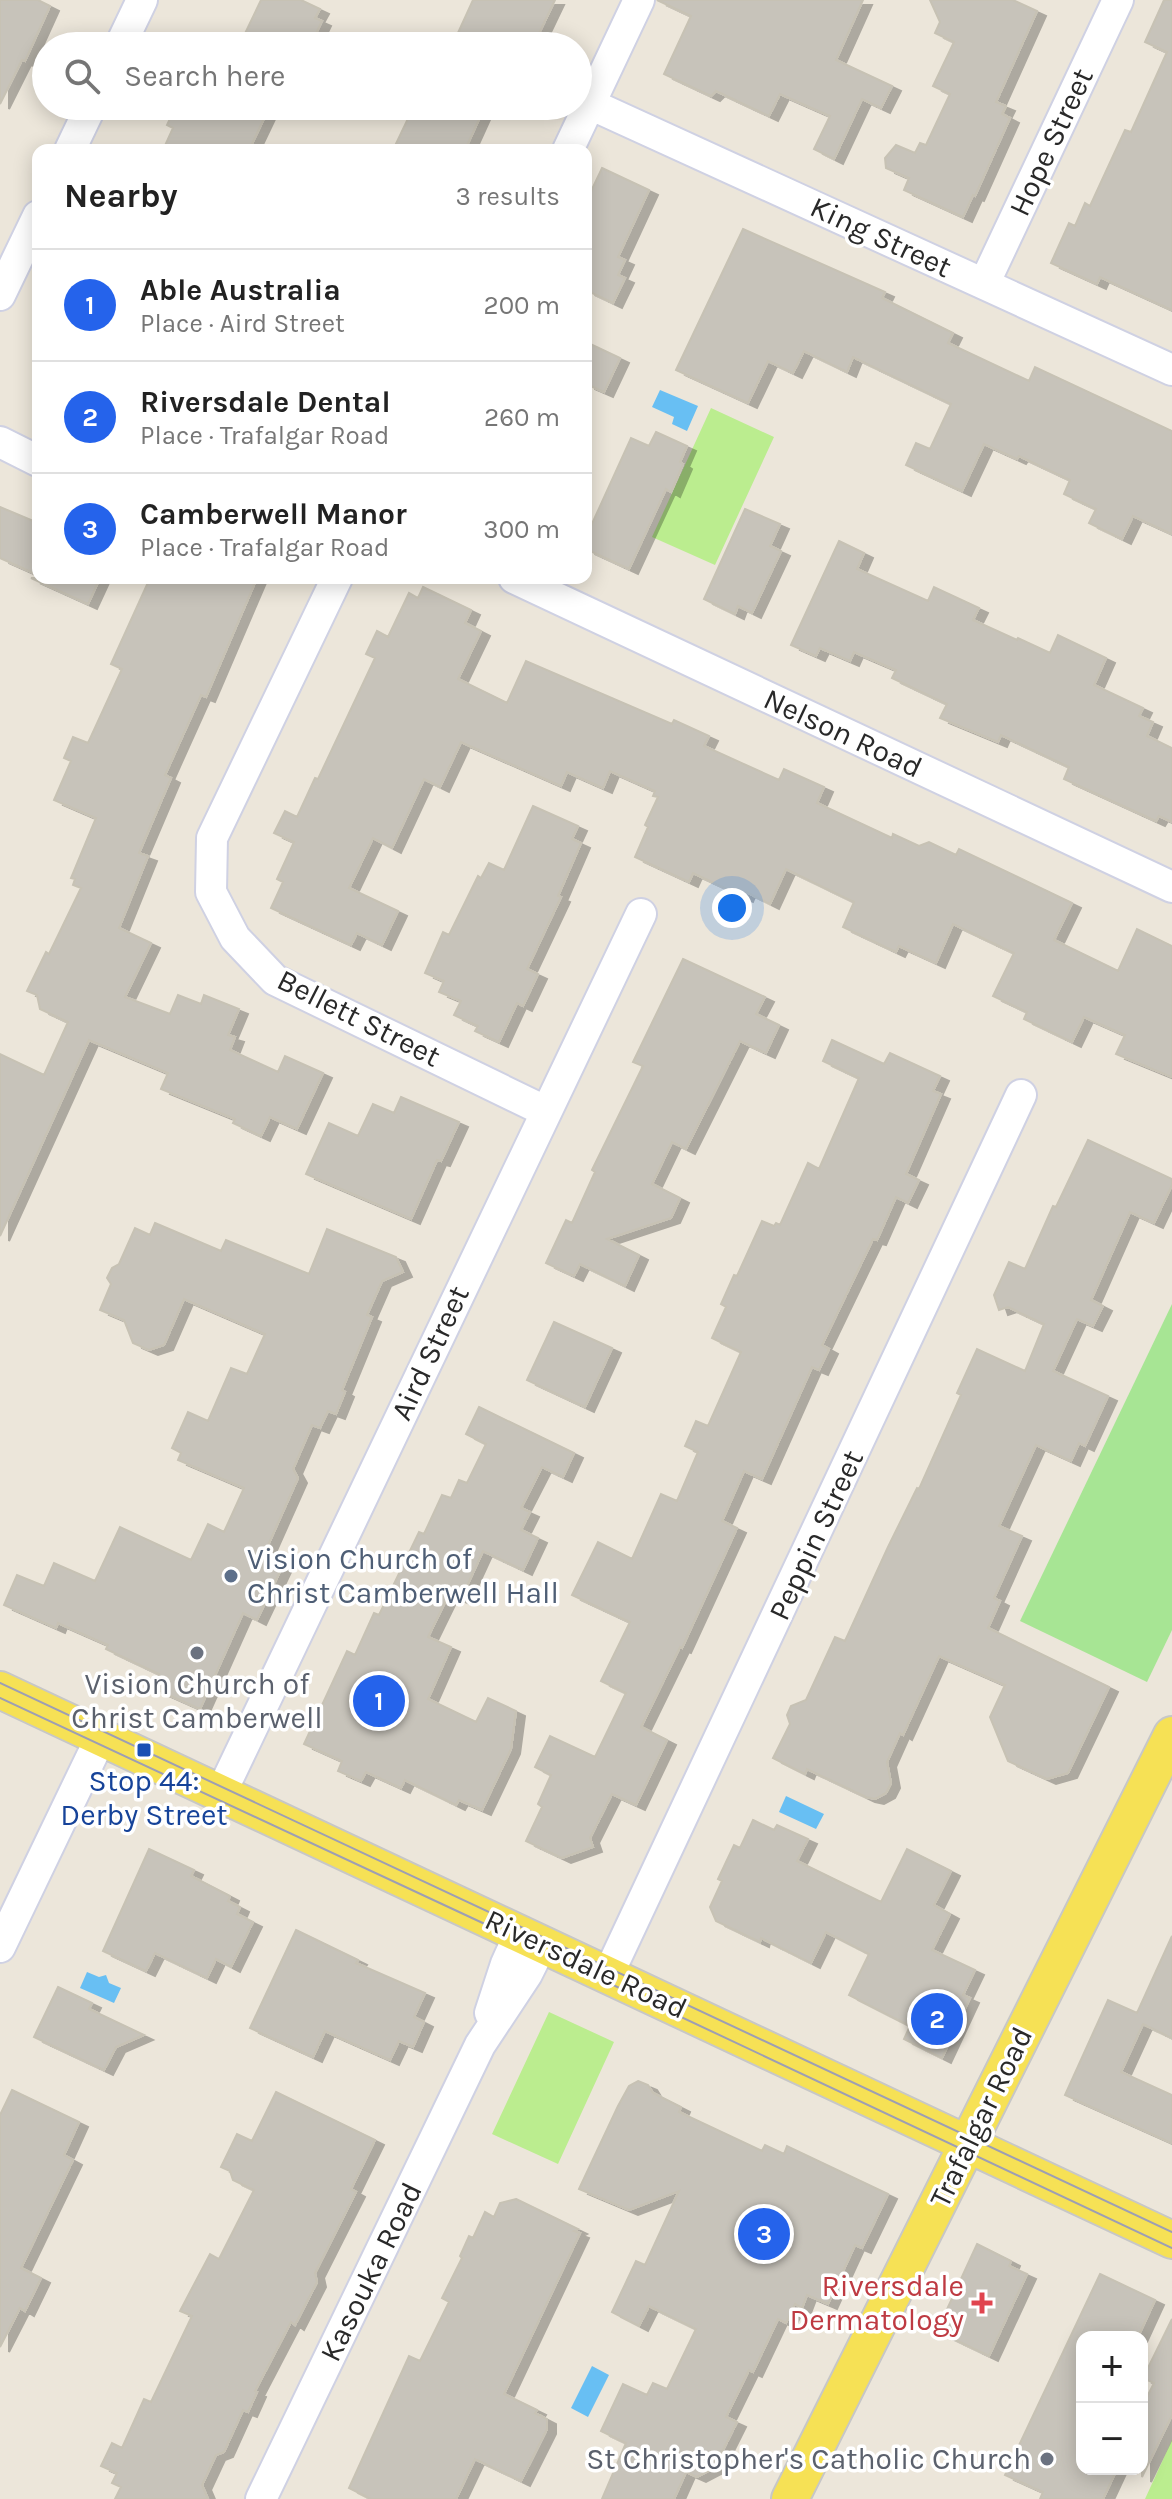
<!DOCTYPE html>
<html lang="en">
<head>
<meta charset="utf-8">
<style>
  :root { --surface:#fff; --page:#f6f6f6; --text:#222; --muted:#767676; --line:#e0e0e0; --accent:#2563eb }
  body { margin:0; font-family:Karla,sans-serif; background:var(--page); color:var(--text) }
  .controls { position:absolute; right:24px; bottom:24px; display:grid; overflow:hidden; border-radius:16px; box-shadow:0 4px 20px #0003 }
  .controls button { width:72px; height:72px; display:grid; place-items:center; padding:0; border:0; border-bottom:2px solid var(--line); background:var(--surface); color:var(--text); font:40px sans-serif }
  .you { position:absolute; left:732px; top:908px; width:28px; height:28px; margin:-20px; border:6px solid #fff; border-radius:50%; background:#1a73e8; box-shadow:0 0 0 12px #1a73e833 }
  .badge { display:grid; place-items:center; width:52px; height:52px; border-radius:50%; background:var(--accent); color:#fff; font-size:26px; font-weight:700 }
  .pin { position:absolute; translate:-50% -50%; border:4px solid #fff; box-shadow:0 2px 8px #0006 }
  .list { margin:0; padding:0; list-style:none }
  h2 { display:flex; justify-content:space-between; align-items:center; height:104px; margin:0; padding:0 32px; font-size:34px }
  h2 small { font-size:26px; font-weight:400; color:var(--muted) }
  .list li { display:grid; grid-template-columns:52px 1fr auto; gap:24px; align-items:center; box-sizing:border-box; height:112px; padding:0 32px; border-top:2px solid var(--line) }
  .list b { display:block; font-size:30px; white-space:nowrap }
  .list p { margin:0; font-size:26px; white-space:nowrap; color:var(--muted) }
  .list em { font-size:26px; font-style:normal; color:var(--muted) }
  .icon { flex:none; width:44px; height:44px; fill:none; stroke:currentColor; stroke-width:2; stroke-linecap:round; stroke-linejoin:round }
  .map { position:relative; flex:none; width:1172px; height:2499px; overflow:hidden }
  .search { position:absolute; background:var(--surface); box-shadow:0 4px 20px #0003; left:32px; top:32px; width:560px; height:88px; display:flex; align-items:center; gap:20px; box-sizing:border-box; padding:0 28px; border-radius:44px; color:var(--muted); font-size:30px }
  .panel { position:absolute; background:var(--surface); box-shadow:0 4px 20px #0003; left:32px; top:144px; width:560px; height:440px; border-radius:16px }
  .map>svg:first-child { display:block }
  .green { fill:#a7e594 }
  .pitch { fill:#bbed8f }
  .water { fill:#68bff3 }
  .building { fill:#c7c3ba; stroke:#c7c2b4; stroke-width:2; filter:url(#shadow) }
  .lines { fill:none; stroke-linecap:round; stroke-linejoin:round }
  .minor-casing { stroke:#cfd1e3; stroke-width:34 }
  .major-casing { stroke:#c7c7c7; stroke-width:40 }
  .minor { stroke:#fff; stroke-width:30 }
  .major { stroke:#f6e155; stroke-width:36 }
  .tram { stroke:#9d9eb4; stroke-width:2 }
  .service-dot { fill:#5c6f8a; stroke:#fff; stroke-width:3 }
  .worship-dot { fill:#6b7280; stroke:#fff; stroke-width:3 }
  .transit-dot { fill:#1a4fb4; stroke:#fff; stroke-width:3 }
  .health-dot { fill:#e0444e; stroke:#fff; stroke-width:3 }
  .labels { text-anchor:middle; stroke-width:7; stroke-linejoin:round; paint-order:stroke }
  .street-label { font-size:30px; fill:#292929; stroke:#fff }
  .service-label { font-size:30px; fill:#4e5e75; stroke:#fff; text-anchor:start }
  .worship-label { font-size:30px; fill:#5b616d; stroke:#fff }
  .transit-label { font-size:30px; fill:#164399; stroke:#fff }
  .health-label { font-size:30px; fill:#be3a42; stroke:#fff; text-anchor:end }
</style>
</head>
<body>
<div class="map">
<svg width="1172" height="2499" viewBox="0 0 1172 2499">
  <defs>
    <filter id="shadow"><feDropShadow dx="9" dy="5" stdDeviation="0" flood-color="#0004"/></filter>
  </defs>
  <rect width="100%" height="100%" fill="#ece6da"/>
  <path class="green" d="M1172,1304V1630L1147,1682L1020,1621Z"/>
  <path class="pitch" d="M711,408L774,437L715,565L652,537Z
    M549,2012L614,2042L558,2164L492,2134Z
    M1172,2440V2499H1145Z"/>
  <path class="water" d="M660,390L698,406L687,431L672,424L674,417L652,407Z
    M786,1796L824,1814L816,1829L779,1812Z
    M87,1972L99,1977L106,1975L109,1983L121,1988L114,2003L80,1988Z
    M592,2366L609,2375L588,2417L571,2408Z"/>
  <path class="building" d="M0,0H38L50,6L25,61L22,60L0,104Z
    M261,0H301L320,9L315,18L322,21L310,46H239Z
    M473,0H555L533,46H452Z
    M657,0H863L836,60L892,86L881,108L862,99L834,159L814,149L830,116L780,94L769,116L716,91L711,96L664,74L691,16Z
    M930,0H1013L1037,11L996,102L1006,106L1002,114L1010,118L975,196L973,195L963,217L904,190L909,178L886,168L885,158L896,145L915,153L920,143L926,145L950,94L933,86L954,42L935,33L940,22Z
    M1164,0H1172V310L1100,277L1097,284L1051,263L1069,223L1075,226L1085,203L1090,206L1125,130L1131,132L1167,52L1145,42Z
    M176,106H270L249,150H163L173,128L167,125Z
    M414,106H485L465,150H393Z
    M602,168L649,190L618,257L625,260L618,275L625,278L613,303L586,290V202Z
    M743,229L885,292L882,298L953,333L948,343L1029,381L1035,367L1172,431V534L1133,516L1122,539L1089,523L1096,509L1064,494L1070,480L1019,456L1017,459L984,444L962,491L906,465L916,443L930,449L951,404L853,357L847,372L804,351L793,373L768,361L748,403L676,370Z
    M586,342L620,358L604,392L586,384Z
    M656,432L687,446L680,462L683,464L671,492L666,489L629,569L586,549V537L631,438L649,446Z
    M0,507L38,523V575L0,558Z
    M745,509L780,524L770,546L781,551L752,613L738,606L735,614L704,599Z
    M839,541L864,553L857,569L928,601L934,587L979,608L973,620L1017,640L1018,638L1050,653L1058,635L1106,658L1094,685L1143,708L1139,716L1153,722L1147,736L1172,748V822L1159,816L1156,821L1064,779L1069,767L1001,735L998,742L940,718L947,704L892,678L896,670L854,652L850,661L820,648L816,656L791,645Z
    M31,578H100L88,604Z
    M150,578H257L206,697L201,695L165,775L171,778L139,853L148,856L119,928L151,943L125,997L170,1014L178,995L201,1004L204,995L239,1009L228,1035L235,1037L230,1050L278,1072L285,1056L323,1073L297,1129L270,1117L261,1136L233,1123L235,1119L161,1089L168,1073L89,1040L0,1236V1054L44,1075L68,1022L40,1009L37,995L27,991L46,952L49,954L81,888L73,885L75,879L71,878L96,818L54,800L71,761L64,758L73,737L88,743L122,669L111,664Z
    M423,587L471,610L465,623L481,631L458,679L507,703L526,661L672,724L674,720L709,736L704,746L779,780L784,769L824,787L817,803L892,838L893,834L919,846L929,842L956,855L959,849L1072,903L1054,940L1118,971L1137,929L1172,946V1077L1116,1054L1125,1035L1084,1017L1072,1042L1024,1019L1027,1012L993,996L1014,953L953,924L936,963L899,946L896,952L843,927L854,902L786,869L770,904L746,892L744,897L693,873L689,882L635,857L648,827L645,825L658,797L653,796L655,791L610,771L603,788L567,772L561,786L461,742L440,787L424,779L392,848L373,838L349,888L398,911L382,945L357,933L351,945L271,908L283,882L277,879L294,842L274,833L285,811L297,817L315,778L318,779L375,658L366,654L377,631L388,637L409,593L418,598Z
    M533,806L578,826L572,839L581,843L558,896L561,897L527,969L538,974L523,1006L517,1003L499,1042L475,1031L478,1026L454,1015L461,1001L439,992L444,981L425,973L443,932L449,935L478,876L481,878L489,863L504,870Z
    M683,959L765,997L756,1014L779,1025L766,1053L740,1041L686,1149L672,1142L652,1184L680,1198L671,1218L607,1239L639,1255L625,1286L580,1264L574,1276L546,1263L566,1220L572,1223L595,1172L592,1170L643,1066L633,1062Z
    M832,1040L884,1064L890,1053L940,1076L933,1091L941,1094L906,1174L919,1180L908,1203L896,1197L877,1240L873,1239L822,1345L829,1349L819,1370L812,1367L762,1479L744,1471L722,1521L737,1528L682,1648L680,1647L641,1727L667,1740L636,1805L612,1794L590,1838L593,1847L562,1858L526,1841L542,1807L538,1804L551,1775L535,1767L550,1736L595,1757L626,1693L601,1681L630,1622L572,1595L598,1542L632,1559L661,1494L677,1501L698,1452L685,1446L696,1421L708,1426L741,1352L712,1338L726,1307L721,1304L734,1275L737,1276L762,1221L774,1226L776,1223L780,1225L808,1163L819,1169L859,1078L823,1061Z
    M401,1097L459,1122L441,1161L437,1160L411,1219L306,1174L329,1123L358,1136L373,1104L394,1113Z
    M1088,1140L1172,1179V1185L1154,1223L1130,1212L1091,1300L1103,1306L1093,1326L1077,1319L1053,1371L1108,1396L1085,1446L1079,1443L1071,1461L1036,1445L999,1526L1022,1536L994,1598L1000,1601L988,1628L1109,1687L1068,1773L1047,1779L1008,1761L990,1717L1005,1685L939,1656L903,1735L900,1733L887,1762L891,1783L886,1793L875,1799L866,1797L807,1769L805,1774L773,1758L790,1724L787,1715L791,1706L806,1700L835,1637L845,1641L888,1547L917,1488L919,1489L961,1395L957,1393L977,1349L1025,1371L1044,1324L1008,1307L999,1310L994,1295L1009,1262L1025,1269L1053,1206L1056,1207Z
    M155,1223L221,1251L226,1240L309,1274L327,1229L396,1257L403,1272L382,1281L367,1315L372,1317L342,1390L345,1392L336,1414L328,1411L320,1428L312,1425L293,1469L298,1478L265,1552L285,1561L257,1620L243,1613L200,1709L153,1688L159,1674L106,1649L108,1645L58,1623L56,1628L4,1605L17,1575L44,1586L54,1563L95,1581L120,1527L191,1560L208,1524L224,1532L244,1488L178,1460L181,1453L172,1448L188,1412L208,1421L231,1368L247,1374L265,1334L184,1299L164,1345L149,1350L133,1343L124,1320L100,1310L111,1284L107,1278L112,1268L119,1264L135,1228L150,1235Z
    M554,1322L612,1348L585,1407L527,1380Z
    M479,1407L574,1453L563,1477L542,1467L521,1508L530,1512L521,1530L538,1538L523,1570L483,1551L461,1599L449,1594L428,1637L451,1647L428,1699L476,1722L488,1698L516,1711L511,1749L482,1810L459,1800L456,1805L405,1780L401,1788L366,1772L361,1781L338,1771L342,1761L304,1744L347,1651L355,1655L374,1613L379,1615L419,1532L424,1534L442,1495L451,1498L459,1480L467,1483L486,1444L466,1434Z
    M753,1820L774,1830L777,1825L808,1839L797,1861L881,1902L907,1849L951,1871L934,1905L950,1914L932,1950L975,1970L963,1995L970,1998L942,2058L904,2039L910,2026L849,1995L869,1954L826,1932L811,1963L761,1938L760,1942L716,1921L710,1907L722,1881L718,1879L734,1845L740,1848Z
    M149,1849L194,1870L191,1876L230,1896L228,1901L240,1907L237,1914L253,1922L231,1967L216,1959L207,1978L155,1953L146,1971L103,1951Z
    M296,1930L358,1960L356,1963L425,1993L414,2017L424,2022L413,2047L399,2041L390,2060L325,2031L313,2057L250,2028Z
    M1172,1936V2038L1143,2024L1121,2072L1172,2095V2143L1065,2095L1108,2000L1137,2013Z
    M58,1987L92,2003L89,2009L144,2035L116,2047L104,2070L34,2037Z
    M638,2081L648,2085L653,2093L681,2107L679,2112L762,2151L765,2145L784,2154L787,2146L888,2194L862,2248L855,2245L828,2304L807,2295L802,2308L795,2304L786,2323L778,2319L753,2372L749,2370L726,2417L737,2422L714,2468L697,2477L686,2472L674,2499H602L626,2443L601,2431L623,2384L647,2395L653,2383L667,2389L696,2329L649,2306L639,2326L612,2312L636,2261L645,2265L679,2191L629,2210L579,2189L618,2106L629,2086Z
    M12,2090L79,2122L64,2155L73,2160L21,2268L41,2278L25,2311L20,2308L0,2347V2115Z
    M276,2092L375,2140L351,2189L356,2192L315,2273L317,2282L295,2325L291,2322L255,2391L257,2392L248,2412L243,2410L224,2452L216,2455L202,2485L208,2499H115L121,2487L112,2483L117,2473L101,2466L112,2443L122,2448L144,2399L151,2402L192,2316L180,2311L210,2254L219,2259L254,2190L233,2180L230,2171L221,2167L237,2134L252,2141Z
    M516,2199L578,2229L574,2231L580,2233L504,2394L537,2410L535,2413L547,2419V2429L521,2481L475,2459L456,2499H371L349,2488L409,2356L420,2361L449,2302L442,2298L462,2258L460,2256L469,2236L473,2238L485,2212L494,2217L500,2203Z
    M977,2244L1011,2261L1009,2266L1027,2274L989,2356L937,2331Z
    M1100,2274L1155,2300L1138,2337H1082V2469H1117L1103,2499H1040L1043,2492L1005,2475Z
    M1172,2319V2415L1142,2477V2407L1154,2383L1143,2378Z"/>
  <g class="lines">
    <defs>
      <path id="minor" d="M120,46L142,0
        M590,104L1172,370
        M70,150L91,106
        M568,150L639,0
        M984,284L1118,0
        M0,295L38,216
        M0,442L38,461
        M337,578L212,838L211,892L235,938L275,980L545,1111
        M514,578L1172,887
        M221,1793L641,914
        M0,1947L101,1737
        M608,1975L1021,1095
        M490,2013L506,1964L520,1933
        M261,2499L480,2045L527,1974L542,1944"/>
      <path id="major" d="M0,1690L1172,2240
        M790,2499L1172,1735"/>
    </defs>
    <use href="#minor" class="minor-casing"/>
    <use href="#major" class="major-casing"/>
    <use href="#minor" class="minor"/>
    <use href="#major" class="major"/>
    <path class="tram" d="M0,1683L1172,2232
      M0,1698L502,1932
      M560,1960L1172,2248"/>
  </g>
  <circle class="service-dot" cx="231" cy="1576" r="8"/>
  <g class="worship-dot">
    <circle cx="197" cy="1653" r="8"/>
    <circle cx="1047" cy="2459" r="8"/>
  </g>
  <rect class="transit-dot" x="136" y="1742" width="16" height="16" rx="4"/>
  <path class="health-dot" d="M978 2291h8v8h8v8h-8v8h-8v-8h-8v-8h8z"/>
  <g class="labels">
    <g class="street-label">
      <text transform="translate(1051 142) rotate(-65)" y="10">Hope Street</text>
      <text transform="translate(881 237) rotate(25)" y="10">King Street</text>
      <text transform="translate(843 733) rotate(25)" y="10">Nelson Road</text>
      <text transform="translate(359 1018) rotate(27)" y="10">Bellett Street</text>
      <text transform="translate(430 1353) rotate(-65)" y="10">Aird Street</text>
      <text transform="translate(816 1535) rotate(-65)" y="10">Peppin Street</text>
      <text transform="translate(586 1964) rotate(25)" y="10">Riversdale Road</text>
      <text transform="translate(981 2117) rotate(-64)" y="10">Trafalgar Road</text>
      <text transform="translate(371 2272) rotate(-64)" y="10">Kasouka Road</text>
    </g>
    <g class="service-label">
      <text x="247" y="1569">Vision Church of<tspan x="247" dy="34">Christ Camberwell Hall</tspan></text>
    </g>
    <g class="worship-label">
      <text x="197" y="1694">Vision Church of<tspan x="197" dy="34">Christ Camberwell</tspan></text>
      <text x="1031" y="2469" text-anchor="end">St Christopher's Catholic Church</text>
    </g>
    <g class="transit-label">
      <text x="144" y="1791">Stop 44:<tspan x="144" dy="34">Derby Street</tspan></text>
    </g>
    <g class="health-label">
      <text x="964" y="2296">Riversdale<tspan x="964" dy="34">Dermatology</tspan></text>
    </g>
  </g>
</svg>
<div class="controls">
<button>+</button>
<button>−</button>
</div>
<div class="you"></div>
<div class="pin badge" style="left:379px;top:1701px">1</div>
<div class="pin badge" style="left:937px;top:2019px">2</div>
<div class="pin badge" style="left:764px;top:2234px">3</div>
<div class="search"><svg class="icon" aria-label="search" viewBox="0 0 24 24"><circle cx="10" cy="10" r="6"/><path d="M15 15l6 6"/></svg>Search here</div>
<section class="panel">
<h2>Nearby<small>3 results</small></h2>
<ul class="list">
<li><span class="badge">1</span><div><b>Able Australia</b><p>Place · Aird Street</p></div><em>200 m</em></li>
<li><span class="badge">2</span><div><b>Riversdale Dental</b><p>Place · Trafalgar Road</p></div><em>260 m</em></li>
<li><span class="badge">3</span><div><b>Camberwell Manor</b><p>Place · Trafalgar Road</p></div><em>300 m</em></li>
</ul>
</section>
</div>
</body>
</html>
